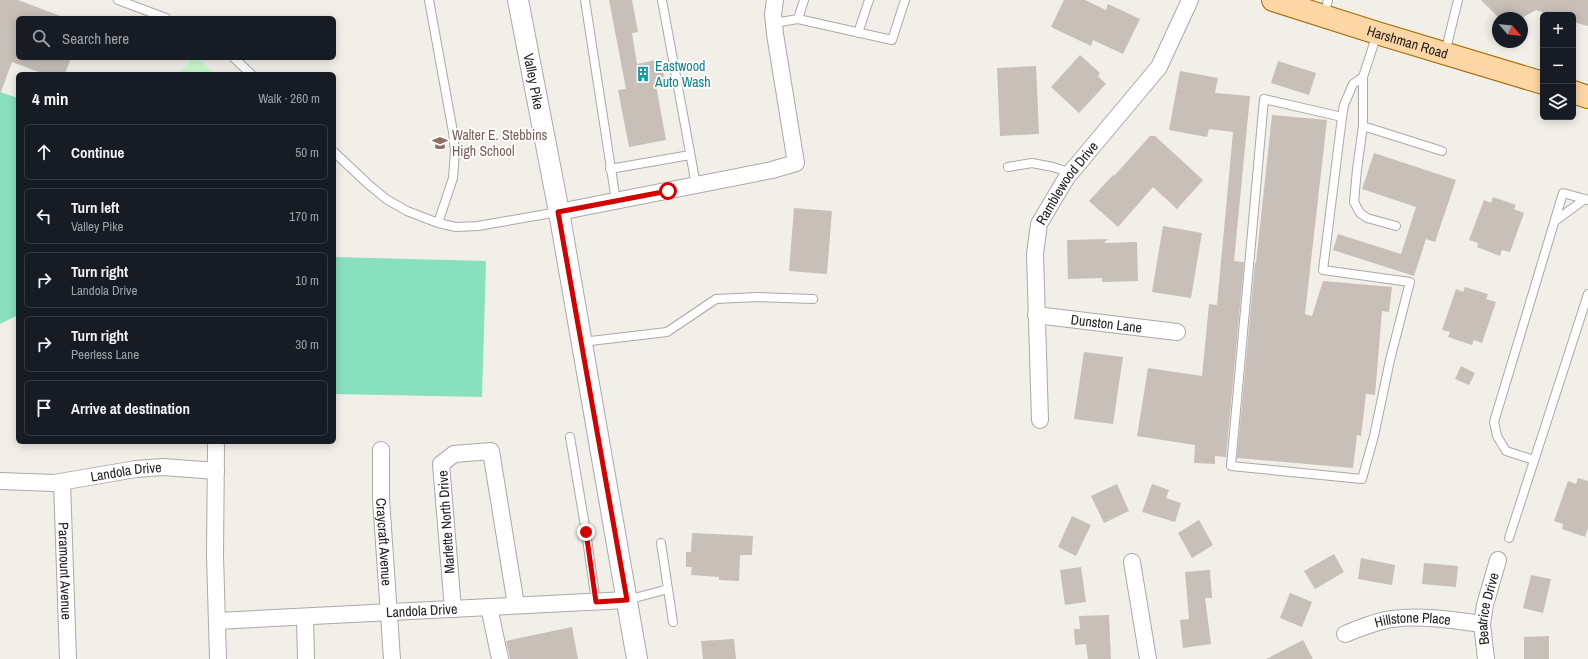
<!DOCTYPE html>
<html lang="en">
<head>
<meta charset="utf-8">
<style>
  :root { --surface:#171b24; --page:#242831; --text:#f1f3f6; --muted:#9ea1a6; --line:#363941 }
  body { margin:0; font-family:"Archivo Narrow",sans-serif; background:var(--page); color:var(--text) }
  .controls { position:absolute; right:12px; top:12px; display:grid; overflow:hidden; border-radius:6px; box-shadow:0 2px 10px #0003 }
  .controls button { width:36px; height:36px; display:grid; place-items:center; padding:0; border:0; border-bottom:1px solid var(--line); background:var(--surface); color:var(--text); font:20px sans-serif }
  .compass { position:absolute; left:1492px; top:12px; width:36px; height:36px; border-radius:50%; background:var(--surface); box-shadow:0 2px 10px #0003; rotate:118deg }
  .stop { position:absolute; width:12px; height:12px; margin:-9px; border:3px solid #d40000; border-radius:50%; background:#fff }
  .stop.end { background:#d40000; border-color:#fff; box-shadow:0 1px 4px #0008 }
  .list { margin:0; padding:0; list-style:none }
  h2 { display:flex; justify-content:space-between; align-items:center; height:52px; margin:0; padding:0 16px; font-size:17px }
  h2 small { font-size:13px; font-weight:400; color:var(--muted) }
  .list li { display:grid; grid-template-columns:26px 1fr auto; gap:12px; align-items:center; box-sizing:border-box; height:56px; margin:0 8px 8px; padding:0 8px; border:1px solid var(--line); border-radius:6px }
  .list b { display:block; font-size:15px; white-space:nowrap }
  .list p { margin:0; font-size:13px; white-space:nowrap; color:var(--muted) }
  .list em { font-size:13px; font-style:normal; color:var(--muted) }
  .icon { flex:none; width:22px; height:22px; fill:none; stroke:currentColor; stroke-width:2; stroke-linecap:round; stroke-linejoin:round }
  .map { position:relative; flex:none; width:1588px; height:659px; overflow:hidden }
  .search { position:absolute; background:var(--surface); box-shadow:0 2px 10px #0003; left:16px; top:16px; width:320px; height:44px; display:flex; align-items:center; gap:10px; box-sizing:border-box; padding:0 14px; border-radius:6px; color:var(--muted); font-size:15px }
  .panel { position:absolute; background:var(--surface); box-shadow:0 2px 10px #0003; left:16px; top:72px; width:320px; height:372px; border-radius:6px }
  .map>svg:first-child { display:block }
  .park { fill:#c8facc }
  .pitch { fill:#88e0be }
  .building { fill:#c7bfb8 }
  .lines { fill:none; stroke-linecap:round; stroke-linejoin:round }
  .service-casing { stroke:#a9a9a9; stroke-width:10 }
  .minor-casing { stroke:#a9a9a9; stroke-width:18 }
  .tertiary-casing { stroke:#a9a9a9; stroke-width:22 }
  .primary-casing { stroke:#a06b00; stroke-width:24 }
  .service { stroke:#fff; stroke-width:8 }
  .minor { stroke:#fff; stroke-width:16 }
  .tertiary { stroke:#fff; stroke-width:20 }
  .primary { stroke:#fcd6a4; stroke-width:22 }
  .route { stroke:#d40000; stroke-width:5 }
  .labels { text-anchor:middle; stroke-width:3.5; stroke-linejoin:round; paint-order:stroke }
  .street-label { font-size:14px; fill:#222; stroke:#fff }
  .culture-label { font-size:14px; fill:#0d838f; stroke:#fff; text-anchor:start }
  .education-label { font-size:14px; fill:#785e54; stroke:#fff; text-anchor:start }
</style>
</head>
<body>
<div class="map">
<svg width="1588" height="659" viewBox="0 0 1588 659">
  <rect width="100%" height="100%" fill="#f2efe9"/>
  <path class="park" d="M193,58H198L214,74H178Z"/>
  <path class="pitch" d="M0,92L18,98V315L0,324Z
    M334,257L486,261L482,397L334,394Z"/>
  <path class="building" d="M0,0H18L63,17V18H18V58H71L65,74H44L12,62L1,92H0Z
    M609,0H632L638,32L632,33L637,64L661,59L665,83L656,85L666,140L629,147L618,90L626,89Z
    M1064,0H1085L1106,10L1108,4L1140,19L1123,54L1093,40L1091,46L1051,27Z
    M1481,0H1588V26L1573,22V15H1551L1536,10L1522,18L1498,17Z
    M1080,55L1100,73L1098,76L1106,84L1079,113L1051,87Z
    M1278,61L1316,73L1309,95L1271,83Z
    M1036,66L1039,134L1000,136L997,68Z
    M1180,71L1218,78L1215,93L1250,96L1234,261L1244,262L1226,457L1215,456V464L1194,463L1195,445L1137,436L1148,368L1202,376L1209,304L1217,305L1233,132L1209,129L1207,137L1169,130Z
    M1272,115L1327,120L1305,314L1312,316L1323,281L1392,287L1389,312L1382,311L1375,395L1366,394L1361,436L1357,435L1353,468L1237,458L1255,263H1256Z
    M1150,136H1155L1203,180L1177,209L1153,187L1118,227L1089,201L1113,175L1114,176Z
    M1374,153L1456,180L1435,242L1426,239L1414,276L1333,250L1338,234L1401,254L1416,207L1362,189Z
    M1493,197L1516,205L1514,209L1524,213L1510,252L1502,250L1500,256L1477,247L1478,243L1469,240L1484,200L1491,203Z
    M794,208L832,211L827,274L789,271Z
    M1163,226L1202,233L1191,298L1152,292Z
    M1108,239L1104,243L1137,242L1138,281L1102,282V278L1068,279L1067,240Z
    M1465,287L1488,294L1486,299L1496,302L1482,343L1474,340L1472,345L1448,337L1450,332L1442,330L1456,289L1463,292Z
    M1084,352L1123,357L1113,424L1074,419Z
    M1461,366L1475,373L1469,385L1455,379Z
    M1578,478L1588,481V528L1585,537L1562,529L1563,524L1554,521L1568,481L1576,484Z
    M1117,484L1129,511L1104,523L1091,496Z
    M1152,484L1169,490L1166,498L1181,503L1175,522L1142,512Z
    M1072,516L1091,525L1076,556L1058,547Z
    M1199,520L1213,545L1192,558L1178,533Z
    M692,533L753,536L752,555H740L739,581L719,580V577L691,575L692,567H686V552H691Z
    M1334,554L1344,572L1315,589L1304,571Z
    M1361,558L1395,565L1392,585L1358,579Z
    M1424,563L1458,566L1456,587L1422,584Z
    M1081,567L1086,602L1065,605L1060,570Z
    M1210,570L1212,598H1205L1211,644L1183,648L1180,620L1189,619L1185,572Z
    M1531,575L1551,579L1543,613L1523,608Z
    M1290,593L1312,602L1302,627L1280,618Z
    M1109,615L1111,659H1088L1086,644L1075,645L1074,629H1080L1079,616Z
    M572,627L578,659H510L506,641Z
    M1549,636V659H1524V637Z
    M734,639L736,659H703L701,641Z
    M1303,640L1313,659H1266Z"/>
  <g class="lines">
    <defs>
      <path id="service" d="M118,0L166,18
        M429,0L453,132L455,152L453,178L438,223
        M585,0L616,201
        M662,0L696,185
        M1324,15L1328,0
        M798,19L804,0
        M774,23L798,19L892,40L905,0
        M858,33L869,0
        M1377,34L1363,77V126L1357,169L1354,202L1360,213L1367,218L1396,226
        M1445,53L1458,0
        M234,58L251,74
        M1342,117L1264,99L1231,466L1362,479L1374,436L1390,360L1410,282L1323,270L1342,117L1344,105L1353,84L1363,77
        M1363,126L1442,151
        M334,152L368,184L386,199L407,211L438,223L456,227L478,226L558,212
        M1008,167L1032,163L1053,167L1071,173
        M610,169L690,155
        M1555,221L1585,199
        M582,342L667,332L716,299L758,297L813,299
        M570,437L586,532L596,602
        M1534,460L1506,451L1497,436L1494,422L1563,193L1588,200
        M1509,538L1588,294
        M661,543L673,622
        M627,600L668,589"/>
      <g id="minor">
        <path d="M559,212L772,170L796,163L775,34L773,14L775,0"/>
        <path id="s1" d="M1036,315L1177,332"/>
        <path id="s2" d="M1040,420L1035,254L1039,224L1067,177L1159,67L1190,0"/>
        <path d="M216,446L215,555L218,659"/>
        <path id="s3" d="M381,450V499L392,659"/>
        <path id="s4" d="M0,481L54,483L136,469L163,467L216,471"/>
        <path id="s5" d="M62,482L68,659"/>
        <path d="M1132,562L1148,659"/>
        <path d="M489,607L500,659"/>
        <path d="M453,609L441,464L454,454L491,451L516,605"/>
        <path d="M305,617L306,659"/>
        <path id="s6" d="M217,621L627,600"/>
        <path id="s7" d="M1345,634C1360,628 1376,621 1392,619C1421,615 1453,620 1482,624"/>
        <path id="s8" d="M1486,659L1482,624L1485,605L1498,560"/>
      </g>
      <g id="tertiary">
        <path id="s9" d="M518,0L559,212L637,659"/>
      </g>
      <g id="primary">
        <path id="s10" d="M1273,0L1377,33L1543,83"/>
        <path d="M1573,92L1588,97"/>
      </g>
    </defs>
    <use href="#service" class="service-casing"/>
    <use href="#minor" class="minor-casing"/>
    <use href="#tertiary" class="tertiary-casing"/>
    <use href="#primary" class="primary-casing"/>
    <use href="#service" class="service"/>
    <use href="#minor" class="minor"/>
    <use href="#tertiary" class="tertiary"/>
    <use href="#primary" class="primary"/>
  </g>
  <g class="lines">
    <path class="route" d="M586,532L596,602L627,600L558,212L668,191"/>
  </g>
  <defs>
    <symbol id="building-bare" viewBox="-9 -9 18 18"><path d="M-4-6H4V6H1V3H-1V6H-4ZM-2.5-4.3h1.7v1.8h-1.7ZM.8-4.3h1.7v1.8H.8ZM-2.5-1h1.7V.8h-1.7ZM.8-1h1.7V.8H.8Z" fill="#0f9aa8" stroke="#fff" stroke-width="2.5" paint-order="stroke"/></symbol>
    <symbol id="school-bare" viewBox="-9 -9 18 18"><path d="M0-5L7-2L0 1L-7-2ZM-4 1L0 2.5L4 1V4Q0 6-4 4Z" fill="#8d6e63" stroke="#fff" stroke-width="2.5" paint-order="stroke"/></symbol>
  </defs>
  <g fill-rule="evenodd">
    <use href="#building-bare" x="632" y="63" width="22" height="22"/>
    <use href="#school-bare" x="429" y="132" width="22" height="22"/>
  </g>
  <g class="labels">
    <g class="street-label">
      <text dy="5" stroke="none"><textPath href="#s10" startOffset="141">Harshman Road</textPath></text>
      <text dy="5" stroke="none"><textPath href="#s9" startOffset="83">Valley Pike</textPath></text>
      <text dy="5" stroke="none"><textPath href="#s2" startOffset="246">Ramblewood Drive</textPath></text>
      <text dy="5" stroke="none"><textPath href="#s1" startOffset="71">Dunston Lane</textPath></text>
      <text dy="5" stroke="none"><textPath href="#s4" startOffset="127">Landola Drive</textPath></text>
      <text transform="translate(446 522) rotate(-94)" y="5">Marlette North Drive</text>
      <text dy="5" stroke="none"><textPath href="#s3" startOffset="92">Craycraft Avenue</textPath></text>
      <text dy="5" stroke="none"><textPath href="#s5" startOffset="89">Paramount Avenue</textPath></text>
      <text dy="5" stroke="none"><textPath href="#s8" startOffset="51">Beatrice Drive</textPath></text>
      <text dy="5" stroke="none"><textPath href="#s6" startOffset="205">Landola Drive</textPath></text>
      <text dy="5" stroke="none"><textPath href="#s7" startOffset="70">Hillstone Place</textPath></text>
    </g>
    <g class="culture-label">
      <text x="655" y="71">Eastwood<tspan x="655" dy="16">Auto Wash</tspan></text>
    </g>
    <g class="education-label">
      <text x="452" y="140">Walter E. Stebbins<tspan x="452" dy="16">High School</tspan></text>
    </g>
  </g>
</svg>
<div class="controls">
<button>+</button>
<button>−</button>
<button><svg class="icon" aria-label="layers" viewBox="0 0 24 24"><path d="M12 4l9 5-9 5-9-5zM3 14l9 5 9-5"/></svg></button>
</div>
<svg class="compass" viewBox="-18 -18 36 36"><path d="M0-13l5 13h-10z" fill="#e53935"/><path d="M0 13l5-13h-10z" fill="#9ea1a6"/></svg>
<div class="stop" style="left:668px;top:191px"></div>
<div class="stop end" style="left:586px;top:532px"></div>
<div class="search"><svg class="icon" aria-label="search" viewBox="0 0 24 24"><circle cx="10" cy="10" r="6"/><path d="M15 15l6 6"/></svg>Search here</div>
<section class="panel">
<h2>4 min<small>Walk · 260 m</small></h2>
<ul class="list">
<li><svg class="icon" aria-label="ahead" viewBox="0 0 24 24"><path d="M12 20V5M6 11l6-6 6 6"/></svg><div><b>Continue</b></div><em>50 m</em></li>
<li><svg class="icon" aria-label="left" viewBox="0 0 24 24"><path d="M17 20v-9H6M10 6l-5 5 5 5"/></svg><div><b>Turn left</b><p>Valley Pike</p></div><em>170 m</em></li>
<li><svg class="icon" aria-label="right" viewBox="0 0 24 24"><path d="M7 20v-9h11M14 6l5 5-5 5"/></svg><div><b>Turn right</b><p>Landola Drive</p></div><em>10 m</em></li>
<li><svg class="icon" aria-label="right" viewBox="0 0 24 24"><path d="M7 20v-9h11M14 6l5 5-5 5"/></svg><div><b>Turn right</b><p>Peerless Lane</p></div><em>30 m</em></li>
<li><svg class="icon" aria-label="arrive" viewBox="0 0 24 24"><path d="M6 21V4h12l-3 4 3 4H6"/></svg><div><b>Arrive at destination</b></div></li>
</ul>
</section>
</div>
</body>
</html>
